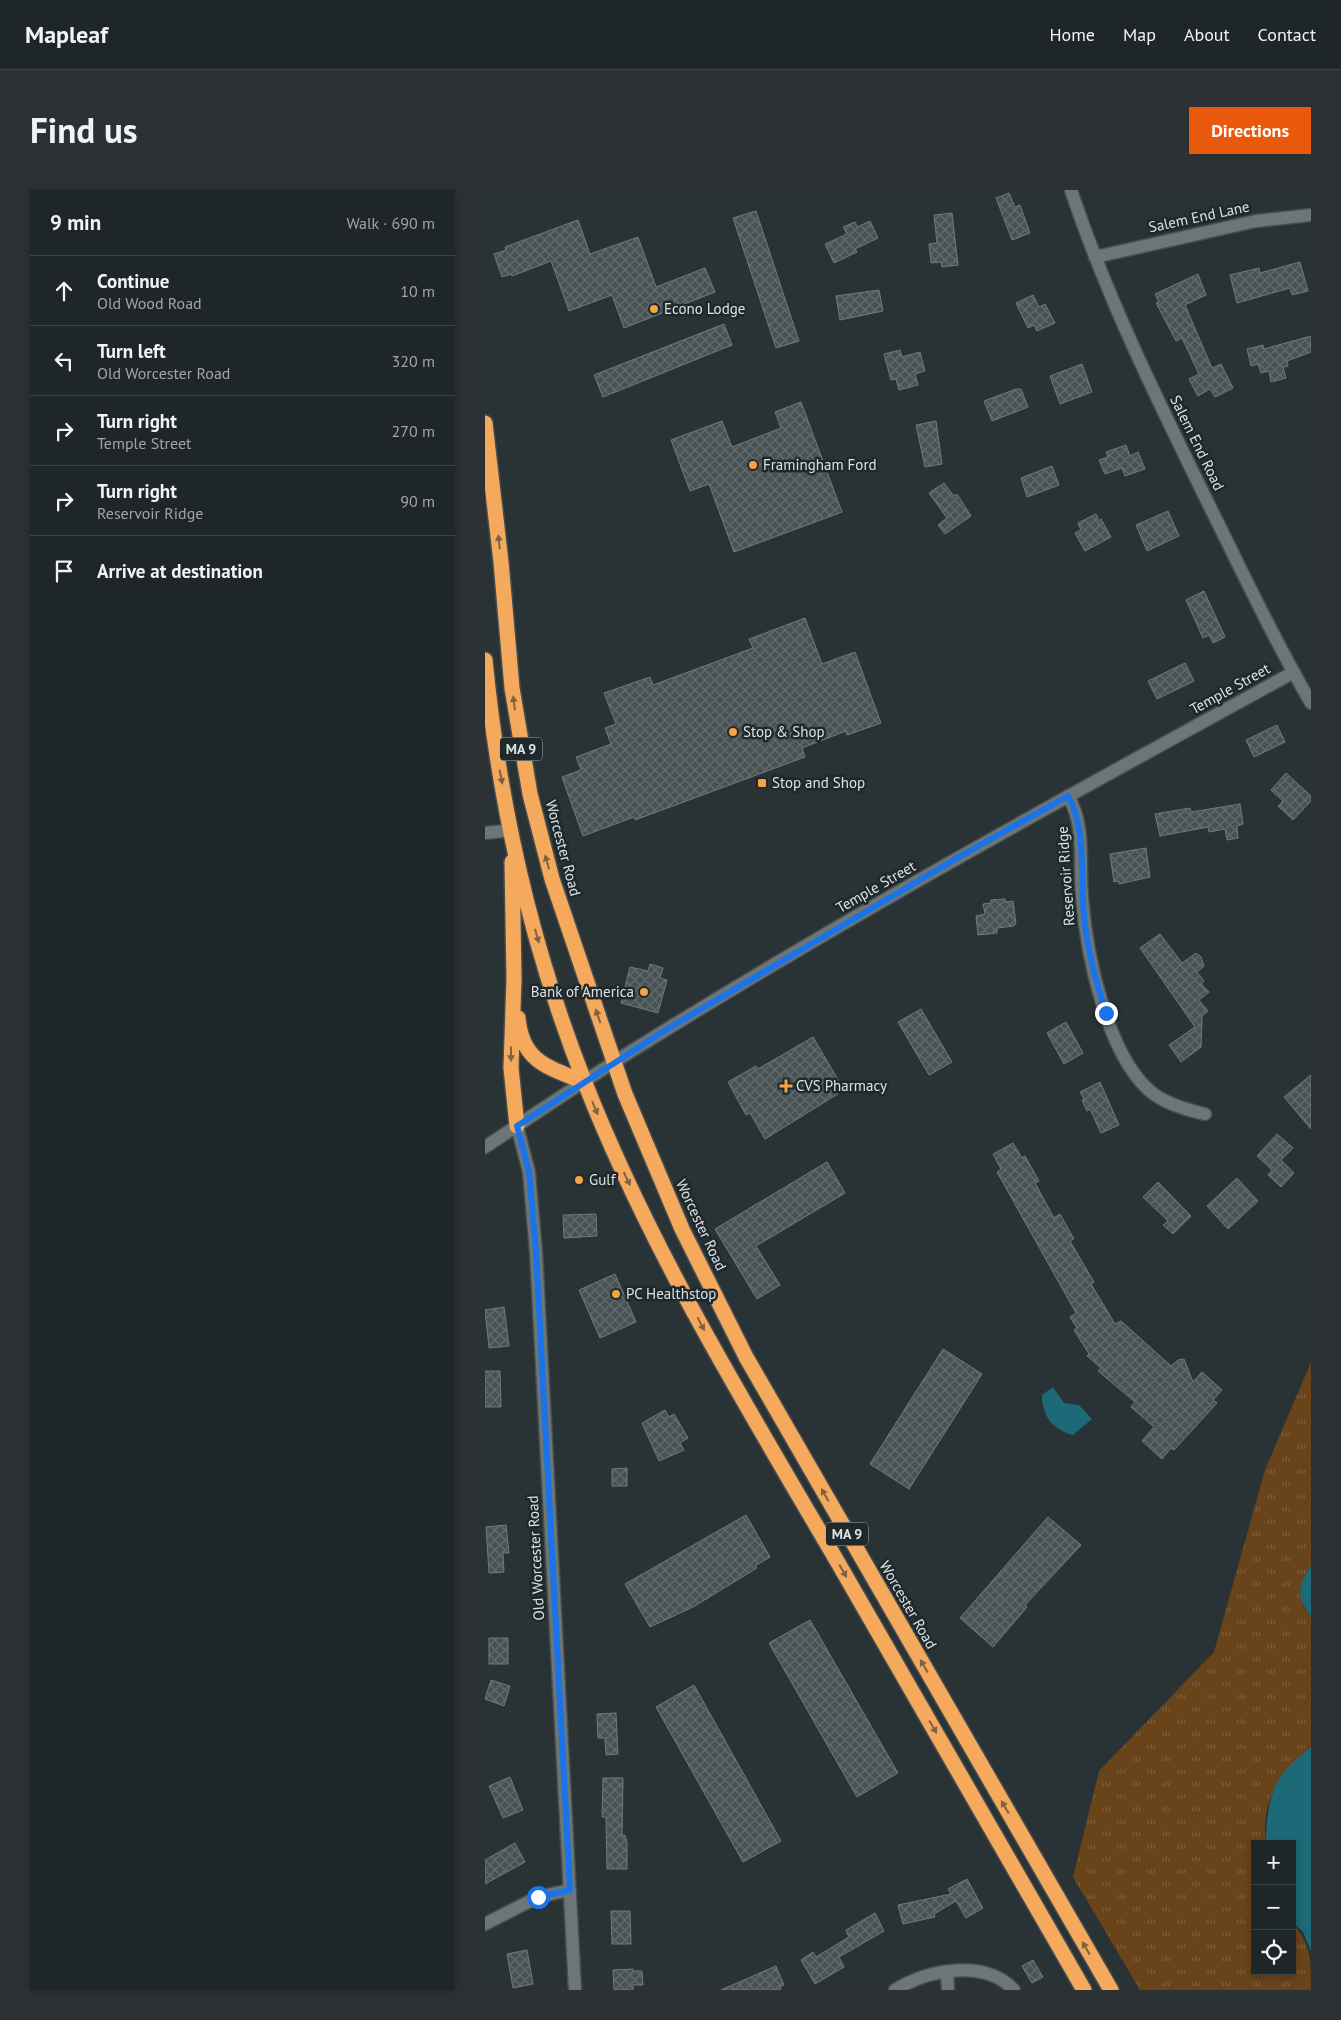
<!DOCTYPE html>
<html lang="en">
<head>
<meta charset="utf-8">
<style>
  :root { --surface:#1f2627; --page:#2c3233; --text:#f1f3f6; --muted:#a1a5a7; --line:#3c4344; --accent:#ea580c }
  body { margin:0; font-family:"PT Sans",sans-serif; background:var(--page); color:var(--text) }
  .controls { position:absolute; right:15px; bottom:15px; display:grid; overflow:hidden; border-radius:0px; box-shadow:0 2px 8px #0003 }
  .controls button { width:45px; height:45px; display:grid; place-items:center; padding:0; border:0; border-bottom:1px solid var(--line); background:var(--surface); color:var(--text); font:25px sans-serif }
  .stop { position:absolute; width:15px; height:15px; margin:-11px; border:4px solid #1a73e8; border-radius:50%; background:#fff }
  .stop.end { background:#1a73e8; border-color:#fff; box-shadow:0 1px 5px #0008 }
  .list { margin:0; padding:0; list-style:none }
  h2 { display:flex; justify-content:space-between; align-items:center; height:65px; margin:0; padding:0 20px; font-size:21px }
  h2 small { font-size:16px; font-weight:400; color:var(--muted) }
  .list li { display:grid; grid-template-columns:32px 1fr auto; gap:15px; align-items:center; box-sizing:border-box; height:70px; padding:0 20px; border-top:1px solid var(--line) }
  .list b { display:block; font-size:19px; white-space:nowrap }
  .list p { margin:0; font-size:16px; white-space:nowrap; color:var(--muted) }
  .list em { font-size:16px; font-style:normal; color:var(--muted) }
  .icon { flex:none; width:28px; height:28px; fill:none; stroke:currentColor; stroke-width:2; stroke-linecap:round; stroke-linejoin:round }
  .map { position:relative; flex:none; width:826px; height:1800px; overflow:hidden; border-radius:0px }
  header { display:flex; align-items:center; gap:30px; box-sizing:border-box; height:70px; padding:0 25px; background:var(--surface); border-bottom:1px solid var(--line) }
  header strong { font-size:24px }
  nav { display:flex; gap:28px; margin-inline-start:auto; font-size:18px }
  .intro { display:flex; align-items:center; justify-content:space-between; box-sizing:border-box; height:120px; padding:0 30px }
  h1 { margin:0; font-size:35px }
  .button { padding:12px 22px; border-radius:0px; background:var(--accent); color:#fff; font-size:18px; font-weight:700 }
  main { display:flex; gap:30px; padding:0 30px }
  aside { flex:1; background:var(--surface); border-radius:0px; box-shadow:0 2px 8px #0003 }
  .map>svg:first-child { display:block }
  .park { fill:url(#park-tufts) }
  .water { fill:#1d6977 }
  .building { fill:url(#building-cross-hatch); stroke:#707a7c }
  .lines { fill:none; stroke-linecap:round; stroke-linejoin:round }
  .minor-casing { stroke:#464d4f; stroke-width:15 }
  .highway-casing { stroke:#464d4f; stroke-width:18 }
  .minor { stroke:#6c7679; stroke-width:12 }
  .highway { stroke:#f5a95d; stroke-width:15 }
  .oneway { fill:#7f6241 }
  .route { stroke:#1a73e8; stroke-width:6 }
  .poi-dot { fill:#f6a248; stroke:#1f282a; stroke-width:2 }
  .labels { text-anchor:middle; stroke-width:5; stroke-linejoin:round; paint-order:stroke }
  .shield { fill:#1f282a; stroke:#a3aaac; stroke-width:1 }
  .shield-label { font-size:14px; font-weight:bold; fill:#dce2e3 }
  .street-label { font-size:15px; fill:#dce2e3; stroke:#1f282a }
  .poi-label { font-size:15px; fill:#dce2e3; stroke:#1f282a; text-anchor:start }
</style>
</head>
<body>
<header>
<strong>Mapleaf</strong>
<nav><a>Home</a><a>Map</a><a>About</a><a>Contact</a></nav>
</header>
<div class="intro"><h1>Find us</h1><a class="button">Directions</a></div>
<main>
<aside>
<h2>9 min<small>Walk · 690 m</small></h2>
<ul class="list">
<li><svg class="icon" aria-label="ahead" viewBox="0 0 24 24"><path d="M12 20V5M6 11l6-6 6 6"/></svg><div><b>Continue</b><p>Old Wood Road</p></div><em>10 m</em></li>
<li><svg class="icon" aria-label="left" viewBox="0 0 24 24"><path d="M17 20v-9H6M10 6l-5 5 5 5"/></svg><div><b>Turn left</b><p>Old Worcester Road</p></div><em>320 m</em></li>
<li><svg class="icon" aria-label="right" viewBox="0 0 24 24"><path d="M7 20v-9h11M14 6l5 5-5 5"/></svg><div><b>Turn right</b><p>Temple Street</p></div><em>270 m</em></li>
<li><svg class="icon" aria-label="right" viewBox="0 0 24 24"><path d="M7 20v-9h11M14 6l5 5-5 5"/></svg><div><b>Turn right</b><p>Reservoir Ridge</p></div><em>90 m</em></li>
<li><svg class="icon" aria-label="arrive" viewBox="0 0 24 24"><path d="M6 21V4h12l-3 4 3 4H6"/></svg><div><b>Arrive at destination</b></div></li>
</ul>
</aside>
<div class="map">
<svg width="826" height="1800" viewBox="0 0 826 1800">
  <defs>
    <pattern id="park-tufts" width="24" height="20" patternUnits="userSpaceOnUse" patternTransform="scale(1.25)"><rect width="24" height="20" fill="#69431a"/><path d="M3 7l-1-3M5 7V3M7 7l1-3M15 17l-1-3M17 17v-4M19 17l1-3" fill="none" stroke="#7e5e3b"/></pattern>
    <pattern id="building-cross-hatch" width="8" height="8" patternUnits="userSpaceOnUse" patternTransform="scale(1.25)"><rect width="8" height="8" fill="#485254"/><path d="M0 0l8 8M0 8l8-8" fill="none" stroke="#626b6c"/></pattern>
  </defs>
  <rect width="100%" height="100%" fill="#293234"/>
  <path class="park" d="M826,1172V1375L818,1416L826,1426V1557C793,1582 776,1611 781,1654H770V1781H807V1732C826,1755 826,1769 826,1800H655L588,1687L614,1581L729,1462L780,1280Z"/>
  <path class="water" d="M568,1197L579,1213L594,1215L607,1229L588,1245C568,1240 557,1226 557,1205Z
    M826,1375V1426C809,1405 814,1396 826,1375Z
    M826,1557V1761L818,1742L807,1732V1654H781V1648C783,1603 789,1585 826,1557Z"/>
  <path class="building" d="M524,3L530,17L535,15L545,43L527,50L511,8Z
    M271,21L314,151L291,158L248,28Z
    M467,23L473,75L457,77L456,72L446,73L444,54L452,53L449,25Z
    M93,30L105,64L153,47L171,97L220,78L230,102L139,138L127,105L84,121L66,71L27,86L26,84L17,87L9,64L21,60L20,57Z
    M385,31L393,48L370,59L372,62L349,73L340,54L362,44L358,37L370,32L372,37Z
    M815,72L823,101L807,105L805,98L752,113L745,85L774,78L775,83Z
    M713,84L721,105L700,115L727,178L736,174L748,198L730,207L725,199L713,206L704,189L714,184L697,148L691,151L671,113L674,112L670,104Z
    M394,100L398,121L355,130L351,106Z
    M548,105L554,117L560,114L570,133L552,141L549,135L543,138L531,113Z
    M239,134L247,155L118,207L109,185Z
    M826,146V162L802,171L803,176L798,177L801,188L786,192L784,181L776,183L773,174L766,176L762,159L778,155L779,159Z
    M415,160L417,167L435,162L440,181L430,184L433,195L414,200L411,189L406,190L399,164Z
    M597,174L607,202L575,214L565,186Z
    M531,199H536L543,217L507,231L499,211Z
    M316,212L357,322L249,362L224,294L205,301L186,250L237,231L247,257L296,238L290,222Z
    M451,231L457,274L440,277L431,235Z
    M641,255L645,266L653,262L660,279L640,286L637,278L620,284L614,270L623,267L621,262Z
    M567,276L574,295L542,307L536,288Z
    M459,293L469,306L472,304L486,326L460,344L453,335L462,328L444,303Z
    M683,321L694,346L662,361L651,335Z
    M611,324L614,331L616,329L626,347L600,361L590,343L596,340L593,333Z
    M719,401L740,447L728,453L724,445L718,448L701,410Z
    M320,428L337,474L370,462L396,533L362,545L361,541L317,558L320,567L150,630L149,627L98,646L77,587L96,580L91,567L126,554L120,538L131,534L119,503L165,487L168,495L268,458L264,449Z
    M700,473L709,491L672,509L663,491Z
    M792,535L800,552L769,567L761,550Z
    M801,583L826,606V611L808,630L793,616L798,611L786,600Z
    M755,614L758,634L752,636L753,648L742,650L740,639L724,642L723,637L675,646L670,624L705,618L706,622Z
    M661,658L665,687L634,694V691L629,692L625,664Z
    M520,709V712L528,711L531,734H529V736L512,738V743L493,745L491,726L500,724L498,714L506,713V710Z
    M675,744L697,773L711,763L716,767L719,776L712,782L719,791L716,794L724,802L714,810L723,821L717,826L716,857L696,872L684,855L710,837L655,758Z
    M165,774L178,778L175,788L182,790L173,823L136,813L145,777L163,781Z
    M436,819L467,872L444,885L413,832Z
    M581,832L598,863L579,874L562,843Z
    M328,847L359,900L280,949L265,923L261,925L243,892L271,876L273,879Z
    M826,885V939L799,907Z
    M615,892L634,935L616,943L605,919L602,921L597,910L599,909L595,902Z
    M792,944L808,958L796,970L809,983L796,997L783,985L787,980L772,966Z
    M528,953L537,968L540,966L554,991L550,993L569,1028L575,1024L589,1049L585,1051L609,1092L606,1094L630,1134L636,1131L686,1176L693,1170L699,1169L708,1192L717,1182L737,1200L728,1210L732,1213L689,1260L686,1258L677,1269L657,1251L669,1237L646,1217L650,1212L613,1181L616,1178L602,1166L604,1164L589,1140L592,1138L585,1127L591,1123L512,982L516,979L508,964Z
    M342,972L360,1003L271,1056L295,1095L272,1109L230,1039Z
    M752,988L773,1011L743,1039L722,1016Z
    M673,992L706,1026L688,1044L678,1035L683,1031L658,1007Z
    M111,1024L112,1046L79,1048L78,1025Z
    M130,1084L151,1132L115,1148L94,1100Z
    M19,1117L24,1156L4,1158L0,1120Z
    M458,1159L497,1184L424,1299L385,1274Z
    M0,1181H15L16,1217H0Z
    M180,1220L184,1227L189,1224L203,1248L195,1253L199,1260L174,1271L157,1233Z
    M142,1278V1296H127V1279Z
    M261,1325L285,1367L270,1376L272,1378L208,1417L165,1437L140,1394Z
    M563,1327L596,1355L540,1415L542,1417L508,1457L475,1428Z
    M21,1335L24,1363H18L19,1382L4,1383L1,1337Z
    M325,1430L413,1583L372,1607L284,1453Z
    M4,1448H23V1474H4Z
    M6,1490L25,1496L19,1516L0,1509Z
    M209,1495L296,1651L258,1672L171,1517Z
    M131,1523L133,1564L121,1565L120,1548H113L112,1524Z
    M25,1587L38,1620L18,1628L4,1596Z
    M118,1588H138L137,1645H140L142,1653V1679H122L121,1627H117Z
    M30,1653L40,1672L0,1694V1670Z
    M482,1689L498,1718L481,1728L471,1711L449,1724L450,1727L418,1734L413,1715L466,1704L463,1699Z
    M126,1721H145L146,1754H127Z
    M390,1723L399,1741L354,1767L359,1777L330,1794L316,1770L328,1762L331,1767L364,1747L361,1740Z
    M42,1760L48,1794L28,1798L22,1764Z
    M548,1770L558,1787L547,1793L537,1776Z
    M291,1776L299,1795L295,1797L296,1800H236Z
    M148,1779V1781H157L158,1795H148V1800H129L128,1780Z"/>
  <g class="lines">
    <defs>
      <path id="minor" d="M586,0C622,108 672,209 722,311C756,379 788,448 826,513
        M610,67L771,31L826,25
        M583,606C601,636 594,672 597,706C601,762 622,870 670,905C685,915 702,920 720,924
        M0,643L27,640
        M32,936L44,982L51,1062L90,1800
        M0,957C52,923 104,887 158,854C370,722 590,602 809,482
        M0,1734L53,1707L85,1700
        M462,1782L463,1800
        M410,1800C444,1779 500,1769 529,1800"/>
      <path id="highway" d="M0,233L16,372L27,498L45,604L67,689L140,904L197,1039L261,1167L626,1800
        M0,470C14,613 47,759 100,893C166,1061 261,1215 352,1371C435,1514 517,1657 599,1800
        M27,672L29,789L26,878L32,936
        M33,828C37,872 63,877 99,892"/>
    </defs>
    <use href="#minor" class="minor-casing"/>
    <use href="#highway" class="highway-casing"/>
    <use href="#minor" class="minor"/>
    <use href="#highway" class="highway"/>
  </g>
  <defs><path id="oneway-solid" d="M-6-.8H1V-3.2L6.5 0L1 3.2V.8H-6Z" transform="scale(1.25)"/></defs>
  <g class="oneway">
    <use href="#oneway-solid" transform="translate(14 352) rotate(-96)"/>
    <use href="#oneway-solid" transform="translate(29 513) rotate(-97)"/>
    <use href="#oneway-solid" transform="translate(16 587) rotate(79)"/>
    <use href="#oneway-solid" transform="translate(62 672) rotate(-106)"/>
    <use href="#oneway-solid" transform="translate(52 746) rotate(74)"/>
    <use href="#oneway-solid" transform="translate(113 826) rotate(-109)"/>
    <use href="#oneway-solid" transform="translate(26 864) rotate(90)"/>
    <use href="#oneway-solid" transform="translate(110 918) rotate(67)"/>
    <use href="#oneway-solid" transform="translate(142 989) rotate(65)"/>
    <use href="#oneway-solid" transform="translate(216 1134) rotate(62)"/>
    <use href="#oneway-solid" transform="translate(340 1305) rotate(-120)"/>
    <use href="#oneway-solid" transform="translate(358 1381) rotate(60)"/>
    <use href="#oneway-solid" transform="translate(439 1476) rotate(-120)"/>
    <use href="#oneway-solid" transform="translate(448 1537) rotate(60)"/>
    <use href="#oneway-solid" transform="translate(520 1617) rotate(-120)"/>
    <use href="#oneway-solid" transform="translate(601 1758) rotate(-120)"/>
  </g>
  <g class="lines">
    <path class="route" d="M53,1707L85,1700L51,1062L44,982L32,936L179,841L472,668L583,606C602,639 595,688 599,726C602,760 611,792 621,823"/>
  </g>
  <g class="poi-dot">
    <circle cx="169" cy="119" r="5"/>
    <circle cx="268" cy="275" r="5"/>
    <circle cx="248" cy="542" r="5"/>
    <rect x="272" y="588" width="10" height="10" rx="2.5"/>
    <circle cx="159" cy="802" r="5"/>
    <path d="M298.5 888.5h5v5h5v5h-5v5h-5v-5h-5v-5h5z"/>
    <circle cx="94" cy="990" r="5"/>
    <circle cx="131" cy="1104" r="5"/>
  </g>
  <g class="labels">
    <g class="shield">
      <rect x="15" y="547.5" width="42" height="23" rx="4"/>
      <rect x="341" y="1332.5" width="42" height="23" rx="4"/>
    </g>
    <g class="shield-label">
      <text x="36" y="564">MA 9</text>
      <text x="362" y="1349">MA 9</text>
    </g>
    <g class="street-label">
      <text transform="translate(714 27) rotate(-12)" y="5">Salem End Lane</text>
      <text transform="translate(712 253) rotate(64)" y="5">Salem End Road</text>
      <text transform="translate(745 499) rotate(-29)" y="5">Temple Street</text>
      <text transform="translate(78 658) rotate(75)" y="5">Worcester Road</text>
      <text transform="translate(581 686) rotate(-94)" y="5">Reservoir Ridge</text>
      <text transform="translate(391 697) rotate(-30)" y="5">Temple Street</text>
      <text transform="translate(216 1035) rotate(65)" y="5">Worcester Road</text>
      <text transform="translate(51 1368) rotate(-93)" y="5">Old Worcester Road</text>
      <text transform="translate(423 1415) rotate(60)" y="5">Worcester Road</text>
    </g>
    <g class="poi-label">
      <text x="179" y="124">Econo Lodge</text>
      <text x="278" y="280">Framingham Ford</text>
      <text x="258" y="547">Stop &amp; Shop</text>
      <text x="287" y="598">Stop and Shop</text>
      <text x="149" y="807" text-anchor="end">Bank of America</text>
      <text x="311" y="901">CVS Pharmacy</text>
      <text x="104" y="995">Gulf</text>
      <text x="141" y="1109">PC Healthstop</text>
    </g>
  </g>
</svg>
<div class="controls">
<button>+</button>
<button>−</button>
<button><svg class="icon" aria-label="locate" viewBox="0 0 24 24"><circle cx="12" cy="12" r="6"/><path d="M12 2v4M12 18v4M2 12h4M18 12h4"/></svg></button>
</div>
<div class="stop" style="left:53px;top:1707px"></div>
<div class="stop end" style="left:621px;top:823px"></div>
</div>
</main>
</body>
</html>
